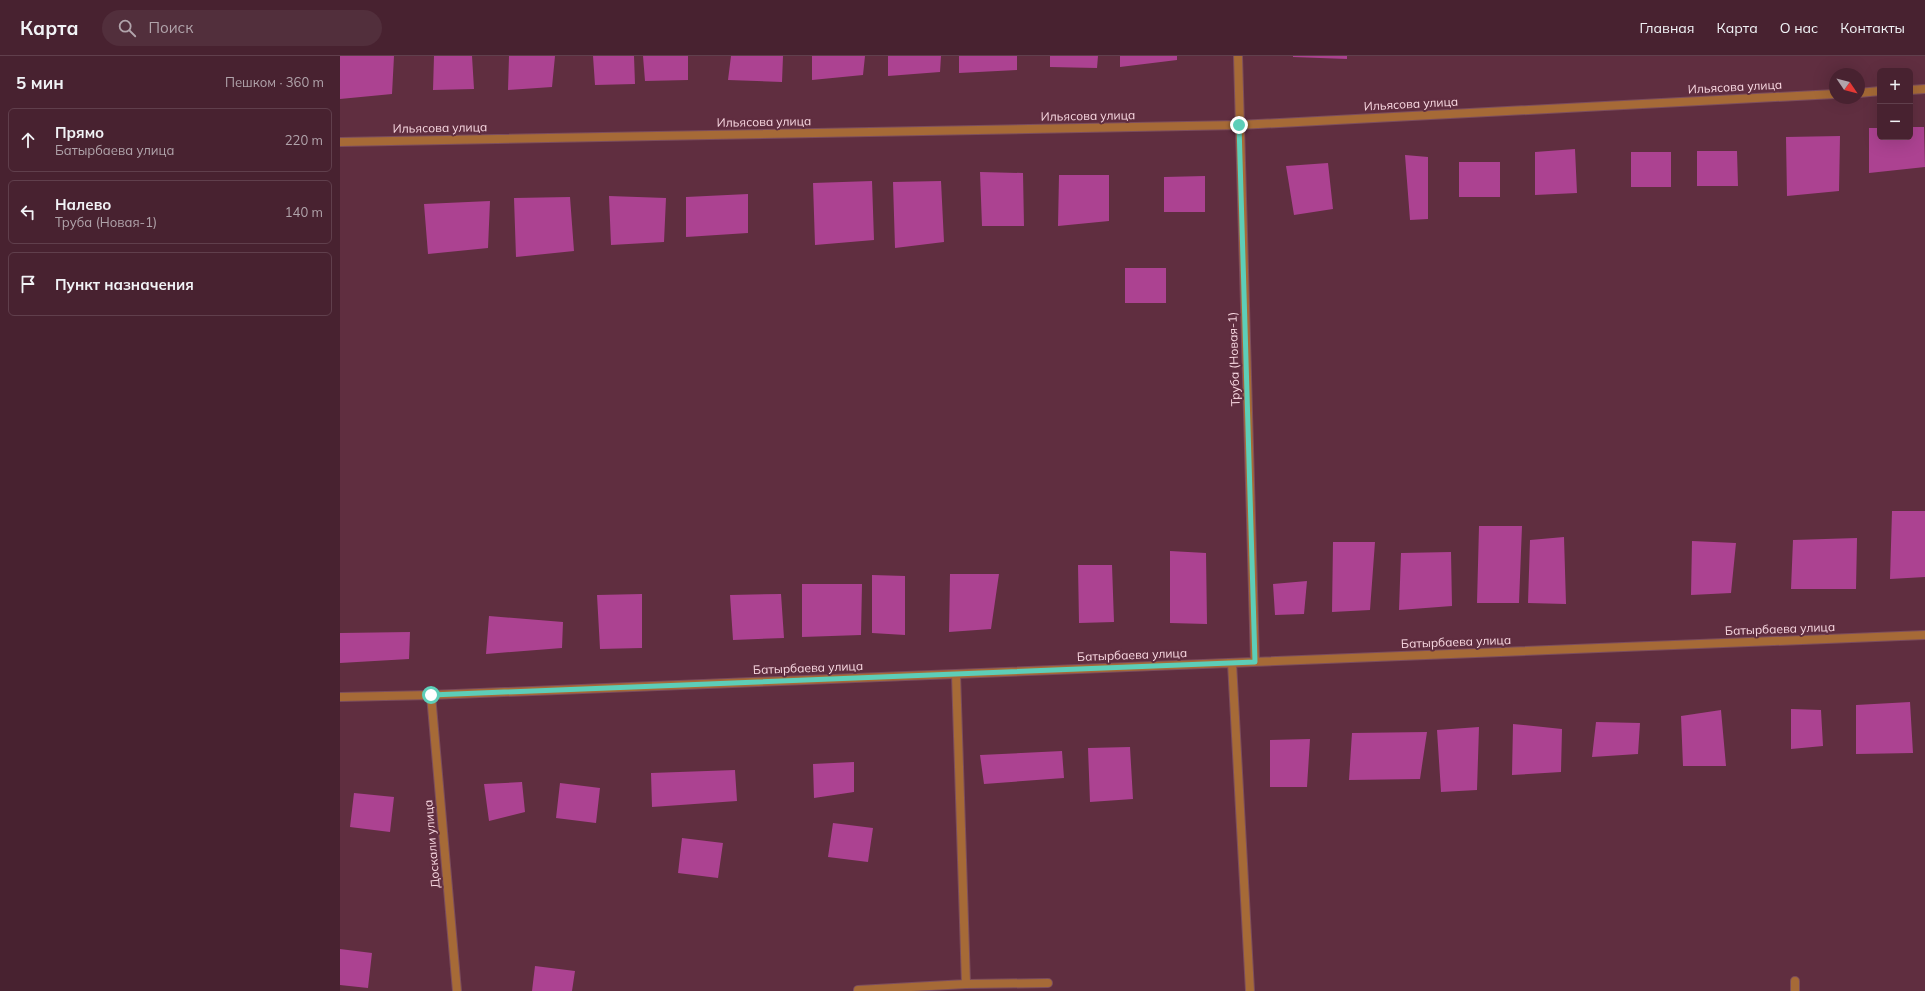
<!DOCTYPE html>
<html lang="ru">
<head>
<meta charset="utf-8">
<style>
  :root { --surface:#482230; --page:#522f3c; --text:#f1f3f6; --muted:#b1a4ab; --line:#603f4c }
  body { margin:0; font-family:Mulish,sans-serif; background:var(--page); color:var(--text) }
  .controls { position:absolute; right:12px; top:12px; display:grid; overflow:hidden; border-radius:6px; box-shadow:0 4px 16px #0002 }
  .controls button { width:36px; height:36px; display:grid; place-items:center; padding:0; border:0; border-bottom:1px solid var(--line); background:var(--surface); color:var(--text); font:20px sans-serif }
  .compass { position:absolute; left:1489px; top:12px; width:36px; height:36px; border-radius:50%; background:var(--surface); box-shadow:0 4px 16px #0002; rotate:125deg }
  .stop { position:absolute; width:12px; height:12px; margin:-9px; border:3px solid #5dceb8; border-radius:50%; background:#fff }
  .stop.end { background:#5dceb8; border-color:#fff; box-shadow:0 1px 4px #0008 }
  .list { margin:0; padding:0; list-style:none }
  h2 { display:flex; justify-content:space-between; align-items:center; height:52px; margin:0; padding:0 16px; font-size:17px }
  h2 small { font-size:13px; font-weight:400; color:var(--muted) }
  .list li { display:grid; grid-template-columns:26px 1fr auto; gap:12px; align-items:center; box-sizing:border-box; height:64px; margin:0 8px 8px; padding:0 8px; border:1px solid var(--line); border-radius:6px }
  .list b { display:block; font-size:15px; white-space:nowrap }
  .list p { margin:0; font-size:13px; white-space:nowrap; color:var(--muted) }
  .list em { font-size:13px; font-style:normal; color:var(--muted) }
  .icon { flex:none; width:22px; height:22px; fill:none; stroke:currentColor; stroke-width:2; stroke-linecap:round; stroke-linejoin:round }
  .map { position:relative; flex:none; width:1585px; height:935px; overflow:hidden }
  header { display:flex; align-items:center; gap:24px; box-sizing:border-box; height:56px; padding:0 20px; background:var(--surface); border-bottom:1px solid var(--line) }
  header strong { font-size:19px }
  nav { display:flex; gap:22px; margin-inline-start:auto; font-size:14px }
  .search { width:280px; height:36px; background:var(--page); display:flex; align-items:center; gap:10px; box-sizing:border-box; padding:0 14px; border-radius:22px; color:var(--muted); font-size:15px }
  main { display:flex }
  aside { flex:1; background:var(--surface) }
  .map>svg:first-child { display:block }
  .building { fill:#ac4291 }
  .lines { fill:none; stroke-linecap:round; stroke-linejoin:round }
  .service-casing { stroke:#7c4d5d; stroke-width:10 }
  .minor-casing { stroke:#7c4d5d; stroke-width:10 }
  .service { stroke:#a66a37; stroke-width:8 }
  .minor { stroke:#a66a37; stroke-width:8 }
  .route { stroke:#5dceb8; stroke-width:5 }
  .labels { text-anchor:middle; stroke-width:4; stroke-linejoin:round; paint-order:stroke }
  .street-label { font-size:12px; fill:#f9d9e2; stroke:#602e40 }
</style>
</head>
<body>
<header>
<strong>Карта</strong>
<div class="search"><svg class="icon" aria-label="search" viewBox="0 0 24 24"><circle cx="10" cy="10" r="6"/><path d="M15 15l6 6"/></svg>Поиск</div>
<nav><a>Главная</a><a>Карта</a><a>О нас</a><a>Контакты</a></nav>
</header>
<main>
<aside>
<h2>5 мин<small>Пешком · 360 m</small></h2>
<ul class="list">
<li><svg class="icon" aria-label="ahead" viewBox="0 0 24 24"><path d="M12 20V5M6 11l6-6 6 6"/></svg><div><b>Прямо</b><p>Батырбаева улица</p></div><em>220 m</em></li>
<li><svg class="icon" aria-label="left" viewBox="0 0 24 24"><path d="M17 20v-9H6M10 6l-5 5 5 5"/></svg><div><b>Налево</b><p>Труба (Новая-1)</p></div><em>140 m</em></li>
<li><svg class="icon" aria-label="arrive" viewBox="0 0 24 24"><path d="M6 21V4h12l-3 4 3 4H6"/></svg><div><b>Пункт назначения</b></div></li>
</ul>
</aside>
<div class="map">
<svg width="1585" height="935" viewBox="0 0 1585 935">
  <rect width="100%" height="100%" fill="#602e40"/>
  <path class="building" d="M0,0H54L52,38L0,43Z
    M94,0H132L134,33L93,34Z
    M169,0H215L212,31L168,34Z
    M253,0H294L295,28L255,29Z
    M303,0H348V24L305,25Z
    M391,0H443L442,26L388,24Z
    M472,0H525L523,19L472,24Z
    M548,0H601L600,16L548,20Z
    M619,0H677V14L619,17Z
    M710,0H758L757,12L710,11Z
    M780,0H837V4L780,11Z
    M953,0H1007V3L953,1Z
    M1570,71H1584L1585,111L1529,117V72H1540V81H1570Z
    M1500,80L1499,135L1447,140L1446,81Z
    M1235,93L1237,137L1195,139V96Z
    M1357,95H1397L1398,130H1357Z
    M1291,96H1331V131H1291Z
    M1065,99L1088,101V163L1070,164Z
    M1119,106H1160V141H1119Z
    M988,107L993,153L954,159L946,110Z
    M640,116L683,117L684,170H642Z
    M719,119H769V165L718,170Z
    M865,120V156H824V121Z
    M532,125L534,184L475,189L473,127Z
    M601,125L604,186L555,192L553,126Z
    M408,138V177L346,181V141Z
    M269,140L326,142L324,186L271,189Z
    M230,141L234,195L176,201L174,142Z
    M150,145L148,192L88,198L84,148Z
    M785,212H826V247H785Z
    M1552,455H1585V521L1550,523Z
    M1139,470H1182L1179,547H1137Z
    M1224,481L1226,548L1188,547L1190,484Z
    M1517,482L1516,533H1451L1453,484Z
    M1352,485L1396,487L1391,537L1351,539Z
    M993,486H1035L1030,554L992,556Z
    M830,495L866,497L867,568L830,567Z
    M1111,496L1112,550L1059,554L1061,497Z
    M738,509H772L774,566L739,567Z
    M610,518H659L651,573L609,576Z
    M532,519L565,520V579L532,577Z
    M967,525L964,558L935,559L933,528Z
    M462,528H522L521,579L462,581Z
    M302,538V592L260,593L257,539Z
    M441,538L444,582L393,584L390,539Z
    M149,560L223,566L222,592L146,598Z
    M70,576L69,603L0,607V577Z
    M1570,646L1573,697L1516,698V649Z
    M1451,653L1481,654L1483,690L1451,693Z
    M1381,654L1386,710H1343L1341,660Z
    M1256,666L1300,667L1298,698L1252,701Z
    M1173,668L1222,673L1221,716L1172,719Z
    M1139,671L1137,734L1101,736L1097,674Z
    M1087,676L1080,723L1009,724L1012,677Z
    M970,683L967,731H930V684Z
    M790,691L793,743L750,746L748,692Z
    M722,695L724,722L644,728L640,699Z
    M514,706V736L474,742L473,708Z
    M395,714L397,745L312,751L311,717Z
    M182,726L185,756L149,765L144,728Z
    M220,727L260,732L256,767L216,762Z
    M14,737L54,741L50,776L10,771Z
    M493,767L533,772L528,806L488,801Z
    M342,782L383,787L378,822L338,817Z
    M0,893L32,897L28,932L0,929Z
    M195,910L235,915L232,935H192Z"/>
  <g class="lines">
    <defs>
      <path id="service" d="M616,618L626,928L708,927
        M1455,925V935
        M518,935V934L626,928"/>
      <path id="minor" d="M898,0L915,606
        M1570,34L1585,33
        M1519,37L1540,35
        M0,86L899,69L1495,38
        M892,607L910,935
        M91,639L117,935
        M0,641L91,639L1585,579"/>
    </defs>
    <use href="#service" class="service-casing"/>
    <use href="#minor" class="minor-casing"/>
    <use href="#service" class="service"/>
    <use href="#minor" class="minor"/>
  </g>
  <g class="lines">
    <path class="route" d="M91,639L915,606L899,69"/>
  </g>
  <g class="labels">
    <g class="street-label">
      <text transform="translate(1395 31) rotate(-3)" y="4">Ильясова улица</text>
      <text transform="translate(1071 48) rotate(-3)" y="4">Ильясова улица</text>
      <text transform="translate(748 60) rotate(-1)" y="4">Ильясова улица</text>
      <text transform="translate(424 66) rotate(-1)" y="4">Ильясова улица</text>
      <text transform="translate(100 72) rotate(-1)" y="4">Ильясова улица</text>
      <text transform="translate(894 303) rotate(-92)" y="4">Труба (Новая-1)</text>
      <text transform="translate(1440 573) rotate(-2)" y="4">Батырбаева улица</text>
      <text transform="translate(1116 586) rotate(-2)" y="4">Батырбаева улица</text>
      <text transform="translate(792 599) rotate(-2)" y="4">Батырбаева улица</text>
      <text transform="translate(468 612) rotate(-2)" y="4">Батырбаева улица</text>
      <text transform="translate(92 788) rotate(-95)" y="4">Доскали улица</text>
    </g>
  </g>
</svg>
<div class="controls">
<button>+</button>
<button>−</button>
</div>
<svg class="compass" viewBox="-18 -18 36 36"><path d="M0-13l5 13h-10z" fill="#e53935"/><path d="M0 13l5-13h-10z" fill="#b1a4ab"/></svg>
<div class="stop" style="left:91px;top:639px"></div>
<div class="stop end" style="left:899px;top:69px"></div>
</div>
</main>
</body>
</html>
